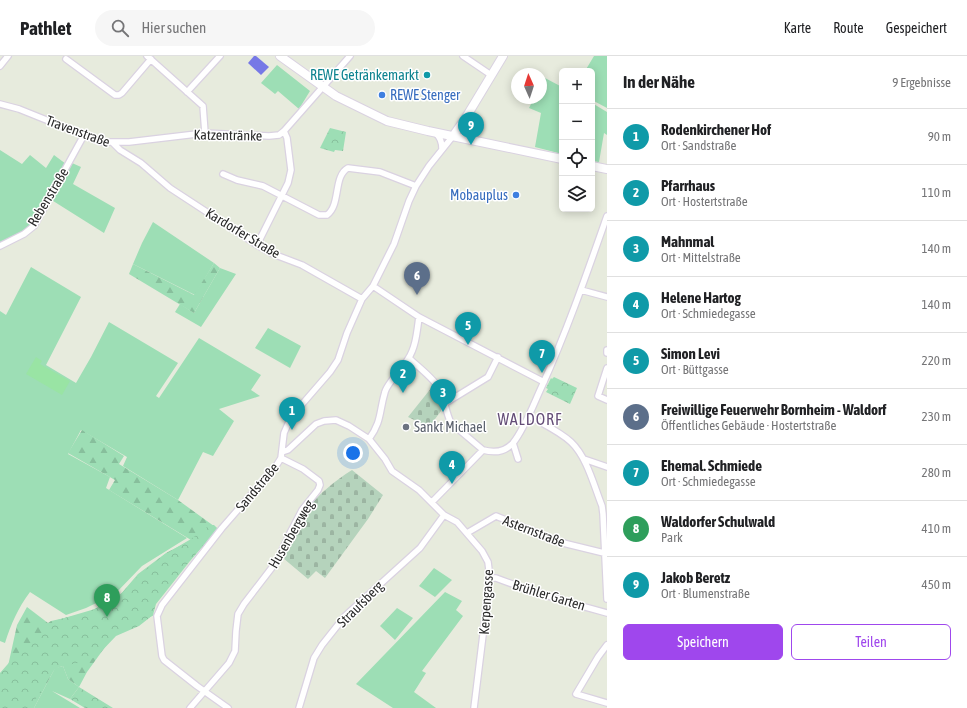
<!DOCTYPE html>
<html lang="de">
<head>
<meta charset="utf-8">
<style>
  :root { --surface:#fff; --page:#f6f6f6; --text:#202124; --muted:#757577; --line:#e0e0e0; --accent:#9f47ed }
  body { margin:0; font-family:"Asap Condensed",sans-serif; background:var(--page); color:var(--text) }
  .controls { position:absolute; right:12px; top:12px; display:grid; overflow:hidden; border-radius:6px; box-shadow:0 2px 10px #0003 }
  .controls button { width:36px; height:36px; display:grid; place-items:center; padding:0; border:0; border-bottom:1px solid var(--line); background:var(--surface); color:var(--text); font:20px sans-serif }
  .compass { position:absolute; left:511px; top:12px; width:36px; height:36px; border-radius:50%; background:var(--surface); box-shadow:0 2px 10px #0003; rotate:357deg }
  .you { position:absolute; left:353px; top:397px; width:14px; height:14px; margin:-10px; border:3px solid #fff; border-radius:50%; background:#1a73e8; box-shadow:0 0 0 6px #1a73e833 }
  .badge { display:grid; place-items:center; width:26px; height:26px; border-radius:50%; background:var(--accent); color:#fff; font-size:13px; font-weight:700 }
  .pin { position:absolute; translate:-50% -33px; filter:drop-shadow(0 1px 2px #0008) }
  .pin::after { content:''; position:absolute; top:21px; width:14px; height:12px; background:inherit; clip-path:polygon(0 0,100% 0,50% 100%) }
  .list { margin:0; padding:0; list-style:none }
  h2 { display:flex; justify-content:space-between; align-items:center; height:52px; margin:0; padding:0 16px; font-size:17px }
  h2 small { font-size:13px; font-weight:400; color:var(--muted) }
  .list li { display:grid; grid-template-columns:26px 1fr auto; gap:12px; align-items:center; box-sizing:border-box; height:56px; padding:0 16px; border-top:1px solid var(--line) }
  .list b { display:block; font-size:15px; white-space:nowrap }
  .list p { margin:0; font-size:13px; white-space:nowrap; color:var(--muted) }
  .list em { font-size:13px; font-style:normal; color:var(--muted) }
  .actions { display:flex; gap:8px; padding:12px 16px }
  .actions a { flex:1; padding:9px 0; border:1px solid var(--accent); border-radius:6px; text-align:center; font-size:14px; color:var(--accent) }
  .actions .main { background:var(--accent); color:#fff }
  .icon { flex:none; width:22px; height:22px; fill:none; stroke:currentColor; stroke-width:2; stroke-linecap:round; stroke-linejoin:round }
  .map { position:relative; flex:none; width:607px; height:652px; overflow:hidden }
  header { display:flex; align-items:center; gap:24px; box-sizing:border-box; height:56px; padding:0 20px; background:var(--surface); border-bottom:1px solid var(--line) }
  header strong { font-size:19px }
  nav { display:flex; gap:22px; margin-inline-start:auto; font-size:14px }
  .search { width:280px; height:36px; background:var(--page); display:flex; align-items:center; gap:10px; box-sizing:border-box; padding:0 14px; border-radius:22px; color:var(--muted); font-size:15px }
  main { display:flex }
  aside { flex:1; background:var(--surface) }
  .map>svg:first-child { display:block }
  .grass { fill:#9ddeb5 }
  .forest { fill:url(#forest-firs) }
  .cemetery { fill:url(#cemetery-stones) }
  .park { fill:url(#park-crowns) }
  .pitch { fill:#99e4a4 }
  .water { fill:#7678e6 }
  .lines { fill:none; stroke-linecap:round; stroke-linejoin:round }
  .street-casing { stroke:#dad2e1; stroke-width:8 }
  .secondary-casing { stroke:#dad2e1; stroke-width:10 }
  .street { stroke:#fff; stroke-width:5.5 }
  .secondary { stroke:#fff; stroke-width:8 }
  .culture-dot { fill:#0f9aa8; stroke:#fff; stroke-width:1.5 }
  .shop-dot { fill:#3f7fe0; stroke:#fff; stroke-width:1.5 }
  .worship-dot { fill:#6b7280; stroke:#fff; stroke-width:1.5 }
  .labels { text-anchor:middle; stroke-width:3; stroke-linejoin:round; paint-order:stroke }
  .culture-label { font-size:14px; fill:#0d838f; stroke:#fff; text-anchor:end }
  .shop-label { font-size:14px; fill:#366cbe; stroke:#fff; text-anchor:start }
  .street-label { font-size:14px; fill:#2a2a2a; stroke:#fff }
  .worship-label { font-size:14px; fill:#5b616d; stroke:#fff; text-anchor:start }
  .quarter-label { font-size:16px; letter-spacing:1px; fill:#644d77; stroke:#fff }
</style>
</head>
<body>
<header>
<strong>Pathlet</strong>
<div class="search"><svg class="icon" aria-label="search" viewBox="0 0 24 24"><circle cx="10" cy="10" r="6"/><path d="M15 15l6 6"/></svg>Hier suchen</div>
<nav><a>Karte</a><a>Route</a><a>Gespeichert</a></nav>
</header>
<main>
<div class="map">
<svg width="607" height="652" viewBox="0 0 607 652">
  <defs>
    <pattern id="forest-firs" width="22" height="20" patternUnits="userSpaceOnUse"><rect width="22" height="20" fill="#9ddeb5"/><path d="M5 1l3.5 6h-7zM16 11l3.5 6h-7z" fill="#87bf9c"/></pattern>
    <pattern id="cemetery-stones" width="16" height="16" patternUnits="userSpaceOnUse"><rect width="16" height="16" fill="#b5d3bc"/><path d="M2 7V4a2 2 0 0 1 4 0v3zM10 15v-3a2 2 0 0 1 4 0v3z" fill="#9cb5a2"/></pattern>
    <pattern id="park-crowns" width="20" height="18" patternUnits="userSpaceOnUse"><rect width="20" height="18" fill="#9ddeb5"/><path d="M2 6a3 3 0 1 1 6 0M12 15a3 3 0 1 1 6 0" fill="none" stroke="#87bf9c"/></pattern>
  </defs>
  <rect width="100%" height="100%" fill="#e7ebdd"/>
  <path class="grass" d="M594,0H607V52L592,44V15H585Z
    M277,9L310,35L299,53L278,35L275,38L261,27Z
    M545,22L562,31V98L535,91L541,57L529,52L534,42H541V30Z
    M592,47L607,56V79L604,77L599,106L592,105Z
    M0,94L22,108L30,99L46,112L54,99L66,108L72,107L81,111L73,128L115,152L104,177L50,143L32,169L24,176L0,187Z
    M153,166L214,207L195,239L133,208L142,187Z
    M31,211L81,241L46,309L76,327L91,301L109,266L178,307L156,340L159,342L199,282L261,319L251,334L260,340L219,353L234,365L213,400L203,396L178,444L123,410L127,401L81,374L68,398L110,421L106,432L187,482L142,510L115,538L86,552L66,559L30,536C18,552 11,568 5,587L0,585V255L6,259Z
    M220,212L236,218L201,271L175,256L180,248L194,257Z
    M268,272L301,290L290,312L255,292Z
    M434,512L452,524L435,541L419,530Z
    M445,536L462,545L456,554L463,560L422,615L426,617L414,636L436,652H393L356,628Z
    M397,552L413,562L395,584L380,570Z
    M63,610L68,623L79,631L70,643L52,635L80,652H34L55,612Z"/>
  <path class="forest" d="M214,207L220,212L194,257L129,218L133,208L194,239Z
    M82,374L124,400L119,408L178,444L218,473L203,490H198L141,531L154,559L113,580L87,616L79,631L68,623L63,610L55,612L34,652H0V623L8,610L17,569L27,551L48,567L51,565L87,557L120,539L138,518L166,497L191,484L109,434L115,424L68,397Z"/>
  <path class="cemetery" d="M432,331L439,339L441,355L429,371L408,361Z
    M352,414L383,439L368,463L325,522L316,515L308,523L283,502C286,494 288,484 292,476C305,450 328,429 352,414Z"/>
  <path class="park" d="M330,72L346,76L343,95L335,94L334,96L320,92Z
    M554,321L577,332L570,348L546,336L548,333L546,332L551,322L552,323Z
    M210,469H214L218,473L190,505L164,538L156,548L153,559L139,570L116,580L96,601L78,607L61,610L54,614L30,652H0V617L14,601L38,581L54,565L95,553L110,546L123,536L133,525L164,499L191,483Z
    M79,631L113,652H85L70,643Z"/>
  <path class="pitch" d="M36,301L42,305L40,308L70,325L62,339L26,318Z"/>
  <path class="water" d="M254,0H256L269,11L261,19L248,7Z"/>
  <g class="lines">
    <defs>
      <path id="street" d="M147,0L203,50L205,77
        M463,0L491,19
        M66,3L115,39H119L122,37L151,3
        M0,10L8,0
        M187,36L220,0
        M0,48L19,53L101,86H129L205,77L269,80L279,79L284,75L350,0
        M435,76C440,82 442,85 442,93
        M113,87L120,94L141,107L170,132L257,189L273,198L302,209L362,243
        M223,118L237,124L263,130L319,159H327C341,149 333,120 348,112L380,116L416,130
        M257,189L288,127L291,114L287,82L284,75
        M0,190L24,178L34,170L84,79
        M373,230L419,261L544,326
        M581,234L607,241
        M607,294V297
        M409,302C418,311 435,323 440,334C445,345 446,357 451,367L483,394
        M607,312L598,340L607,344
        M444,348L488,321L498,301
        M529,360C543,368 559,375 571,386C587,401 594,430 602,450L603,458L607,543
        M369,383C382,365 379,356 385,336C387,327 403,312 408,303C416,291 417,275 419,261
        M513,387L518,403
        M282,396L288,394L316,368L324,365L336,364L349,370L369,383L385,403L392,415L419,434L444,459L457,466L482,495L488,506L490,522L474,652
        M584,403L607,411
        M432,446L483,394C494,397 505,396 513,387C525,372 534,347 542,330C567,275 587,217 607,160
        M467,477L496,460L559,486L604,497
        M490,522H496C533,536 569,547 607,557
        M607,589L598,601L576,638L607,647
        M190,652L229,607L235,595L236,575L238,558L244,548L277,505L291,475L302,454L318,434L320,429L319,425L303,413L281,402
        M228,652L197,630L164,604L162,600L157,560L162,549L222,472L276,410L281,402L284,377L291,361L330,316L338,304L347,277L362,243L373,230L394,188L409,145L416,130L429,110L453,80
        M299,652L314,602L322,589L345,560L420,492L444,459"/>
      <path id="secondary" d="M280,0L336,40L387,65L428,75L562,103
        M465,63C465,73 467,78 475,84
        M453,80L465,63L503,0
        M592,110L607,113"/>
    </defs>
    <use href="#street" class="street-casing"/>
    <use href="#secondary" class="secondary-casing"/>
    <use href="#street" class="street"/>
    <use href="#secondary" class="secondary"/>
  </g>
  <circle class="culture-dot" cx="427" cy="19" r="4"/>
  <g class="shop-dot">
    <circle cx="382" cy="39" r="4"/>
    <circle cx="516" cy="139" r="4"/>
  </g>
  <circle class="worship-dot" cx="406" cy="371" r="4"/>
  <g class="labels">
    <g class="culture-label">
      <text x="419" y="24">REWE Getränkemarkt</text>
    </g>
    <g class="shop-label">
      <text x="390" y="44">REWE Stenger</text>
      <text x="508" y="144" text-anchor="end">Mobauplus</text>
    </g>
    <g class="street-label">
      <text transform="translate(78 75) rotate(20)" y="5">Travenstraße</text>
      <text transform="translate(228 79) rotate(1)" y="5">Katzentränke</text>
      <text transform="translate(48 141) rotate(-59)" y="5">Rebenstraße</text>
      <text transform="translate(243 177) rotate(31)" y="5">Kardorfer Straße</text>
      <text transform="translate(257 431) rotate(-50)" y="5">Sandstraße</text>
      <text transform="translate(534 475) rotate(21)" y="5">Asternstraße</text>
      <text transform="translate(291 478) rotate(-60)" y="5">Husenbergweg</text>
      <text transform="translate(549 539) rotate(17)" y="5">Brühler Garten</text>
      <text transform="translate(486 546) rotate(-86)" y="5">Kerpengasse</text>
      <text transform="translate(360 548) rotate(-45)" y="5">Straufsberg</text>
    </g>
    <g class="worship-label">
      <text x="414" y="376">Sankt Michael</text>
    </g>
    <g class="quarter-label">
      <text x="530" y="369">WALDORF</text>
    </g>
  </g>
</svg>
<div class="controls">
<button>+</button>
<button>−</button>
<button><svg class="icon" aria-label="locate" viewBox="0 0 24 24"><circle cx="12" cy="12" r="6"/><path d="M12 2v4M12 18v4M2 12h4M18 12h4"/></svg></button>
<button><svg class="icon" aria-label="layers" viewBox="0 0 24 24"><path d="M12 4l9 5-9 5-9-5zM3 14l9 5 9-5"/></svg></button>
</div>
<svg class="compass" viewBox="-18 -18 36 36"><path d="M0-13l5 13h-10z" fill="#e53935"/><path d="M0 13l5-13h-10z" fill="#757577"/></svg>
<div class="you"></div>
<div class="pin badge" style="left:292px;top:374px;background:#0f9aa8">1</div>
<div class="pin badge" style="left:403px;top:337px;background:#0f9aa8">2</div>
<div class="pin badge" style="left:443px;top:356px;background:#0f9aa8">3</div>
<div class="pin badge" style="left:452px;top:428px;background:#0f9aa8">4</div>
<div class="pin badge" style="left:468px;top:289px;background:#0f9aa8">5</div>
<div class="pin badge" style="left:417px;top:239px;background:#5c6f8a">6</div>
<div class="pin badge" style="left:542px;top:317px;background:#0f9aa8">7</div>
<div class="pin badge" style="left:107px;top:561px;background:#2e9e5b">8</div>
<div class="pin badge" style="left:471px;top:89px;background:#0f9aa8">9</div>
</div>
<aside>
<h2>In der Nähe<small>9 Ergebnisse</small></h2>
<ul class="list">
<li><span class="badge" style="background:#0f9aa8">1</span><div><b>Rodenkirchener Hof</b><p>Ort · Sandstraße</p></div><em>90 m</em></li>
<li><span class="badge" style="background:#0f9aa8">2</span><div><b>Pfarrhaus</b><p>Ort · Hostertstraße</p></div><em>110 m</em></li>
<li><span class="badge" style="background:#0f9aa8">3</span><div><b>Mahnmal</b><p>Ort · Mittelstraße</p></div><em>140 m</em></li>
<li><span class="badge" style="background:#0f9aa8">4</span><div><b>Helene Hartog</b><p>Ort · Schmiedegasse</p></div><em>140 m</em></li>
<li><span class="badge" style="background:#0f9aa8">5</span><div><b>Simon Levi</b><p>Ort · Büttgasse</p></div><em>220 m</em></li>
<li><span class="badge" style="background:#5c6f8a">6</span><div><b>Freiwillige Feuerwehr Bornheim - Waldorf</b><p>Öffentliches Gebäude · Hostertstraße</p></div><em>230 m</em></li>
<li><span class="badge" style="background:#0f9aa8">7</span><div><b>Ehemal. Schmiede</b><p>Ort · Schmiedegasse</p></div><em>280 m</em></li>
<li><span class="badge" style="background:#2e9e5b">8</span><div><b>Waldorfer Schulwald</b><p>Park</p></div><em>410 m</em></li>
<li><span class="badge" style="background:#0f9aa8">9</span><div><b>Jakob Beretz</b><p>Ort · Blumenstraße</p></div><em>450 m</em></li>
</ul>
<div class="actions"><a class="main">Speichern</a><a>Teilen</a></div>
</aside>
</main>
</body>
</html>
